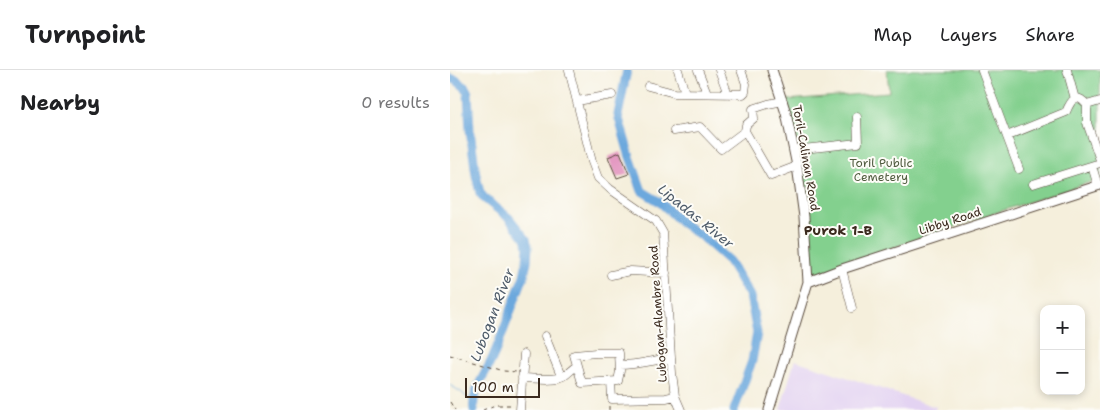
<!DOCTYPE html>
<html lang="en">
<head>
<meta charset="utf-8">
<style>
  :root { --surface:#fff; --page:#f2f2f2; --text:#202124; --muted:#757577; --line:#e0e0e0 }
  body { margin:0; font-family:"Shantell Sans",sans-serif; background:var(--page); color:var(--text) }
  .controls { position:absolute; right:15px; bottom:15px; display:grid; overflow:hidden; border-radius:10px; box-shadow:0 2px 8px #0003 }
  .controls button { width:45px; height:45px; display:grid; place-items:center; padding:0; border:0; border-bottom:1px solid var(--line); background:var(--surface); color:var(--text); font:25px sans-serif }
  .scale { position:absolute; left:15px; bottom:12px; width:75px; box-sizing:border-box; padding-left:5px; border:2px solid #3b2a1e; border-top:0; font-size:14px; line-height:18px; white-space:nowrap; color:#3b2a1e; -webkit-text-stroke:4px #fdfcf7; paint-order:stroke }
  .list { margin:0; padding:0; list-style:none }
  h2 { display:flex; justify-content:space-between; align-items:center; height:65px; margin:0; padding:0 20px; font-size:21px }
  h2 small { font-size:16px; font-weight:400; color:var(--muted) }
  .map { position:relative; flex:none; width:650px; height:340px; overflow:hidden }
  header { display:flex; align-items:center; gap:30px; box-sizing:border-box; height:70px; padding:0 25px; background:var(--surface); border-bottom:1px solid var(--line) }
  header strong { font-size:24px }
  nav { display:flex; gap:28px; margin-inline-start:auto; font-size:18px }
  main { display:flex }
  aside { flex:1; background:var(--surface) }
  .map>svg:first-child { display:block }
  .built { fill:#e3d3f2 }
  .green { fill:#83d08e; stroke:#5f7d56 }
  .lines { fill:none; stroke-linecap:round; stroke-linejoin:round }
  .stream { stroke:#6ca8dd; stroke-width:1 }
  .river { stroke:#6ca8dd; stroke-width:9 }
  .building { fill:#e49ac2 }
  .minor-casing { stroke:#57483a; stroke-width:9 }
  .major-casing { stroke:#57483a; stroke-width:11 }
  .path { stroke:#57483a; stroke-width:1; stroke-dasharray:4 4; stroke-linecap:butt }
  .minor { stroke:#fff; stroke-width:8 }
  .major { stroke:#fff; stroke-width:9 }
  .labels { text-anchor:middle; stroke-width:4; stroke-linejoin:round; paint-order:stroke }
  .street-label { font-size:12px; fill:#3b2a1e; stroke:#fdfcf7 }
  .park-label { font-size:12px; fill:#515c40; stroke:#fdfcf7 }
  .water-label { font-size:14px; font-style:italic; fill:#4f5c6a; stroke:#fdfcf7 }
  .neighbourhood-label { font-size:14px; font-weight:bold; fill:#3b2a1e; stroke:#fdfcf7 }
</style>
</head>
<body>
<header>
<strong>Turnpoint</strong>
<nav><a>Map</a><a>Layers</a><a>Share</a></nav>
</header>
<main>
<aside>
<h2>Nearby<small>0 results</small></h2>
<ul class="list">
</ul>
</aside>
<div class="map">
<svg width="650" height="340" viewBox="0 0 650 340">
  <rect width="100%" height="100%" fill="#fdfcf7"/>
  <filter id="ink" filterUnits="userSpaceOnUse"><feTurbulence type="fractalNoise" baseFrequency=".02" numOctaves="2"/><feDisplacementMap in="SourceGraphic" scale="10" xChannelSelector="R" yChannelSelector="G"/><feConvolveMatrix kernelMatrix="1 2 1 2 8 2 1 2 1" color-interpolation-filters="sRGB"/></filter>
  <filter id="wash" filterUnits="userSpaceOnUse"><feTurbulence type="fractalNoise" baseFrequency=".0096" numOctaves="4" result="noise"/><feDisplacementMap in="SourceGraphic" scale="20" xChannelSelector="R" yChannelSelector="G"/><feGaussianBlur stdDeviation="1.12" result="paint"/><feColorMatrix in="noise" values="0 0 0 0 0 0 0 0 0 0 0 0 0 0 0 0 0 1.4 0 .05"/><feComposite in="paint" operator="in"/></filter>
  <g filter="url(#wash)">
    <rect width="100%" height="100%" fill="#f5efdc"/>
    <path class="built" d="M345,290L486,337L485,340H330Z"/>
    <path class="green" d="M437,0H650V109C553,140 456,172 360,207L359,154L349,86L337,30L439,22Z"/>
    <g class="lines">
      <path class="stream" d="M0,315L11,322L23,333"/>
      <path class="river" d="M177,0L168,45L179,84L192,121L210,132L231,152L251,166L279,191L300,226L307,263L302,291L284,340
        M0,8L6,10L15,17L18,23L20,60L26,105L30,123L35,129L59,148L76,169L78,177L77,191L74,206C63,233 54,262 42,289C35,305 21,322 24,340"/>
    </g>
    <g id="blocks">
      <path class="building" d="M170,82L179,104L167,108L158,87Z"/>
    </g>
  </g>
  <g filter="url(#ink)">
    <use href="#blocks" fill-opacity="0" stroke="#57483a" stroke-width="1"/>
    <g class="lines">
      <defs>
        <path id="minor" d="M119,0L142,92L148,108L160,119L206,151L213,163L222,303L225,326L231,340
          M228,0L235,23
          M248,0L257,23
          M269,0L278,24
          M532,0L569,99
          M617,0L625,29
          M198,16L224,23L293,24L295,22L296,14L291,0
          M127,31L162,25
          M637,35L650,31
          M224,61L250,57L271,79L295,61L296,55L304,48L303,39L318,34L333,31
          M295,61L321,106L347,96
          M557,66L616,42C621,30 626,22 637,35V53L650,90
          M344,80L408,73L407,47
          M642,96L648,116
          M583,114L650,93
          M392,199L402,238
          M161,205L181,201L216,203
          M95,266L111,306
          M146,283H169L170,301L168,311L132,313L124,285Z
          M170,295C187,295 204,290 221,288
          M72,308C84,308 104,311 114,306C119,303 121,299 127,296
          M161,312L162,329L216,328L225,326
          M70,340L74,284"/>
        <path id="major" d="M358,212L392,199L650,115
          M319,340L358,212L354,147L347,96L336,43L322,0"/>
      </defs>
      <use href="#minor" class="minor-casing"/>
      <use href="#major" class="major-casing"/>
      <path class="path" d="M0,285L54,301L67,302
        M0,332L5,340
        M33,340L45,335H64
        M159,340V334"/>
      <use href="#minor" class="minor"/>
      <use href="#major" class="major"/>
    </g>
  </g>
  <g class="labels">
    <g class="street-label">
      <text transform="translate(356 88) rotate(80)" y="4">Toril-Calinan Road</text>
      <text transform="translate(500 151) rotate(-18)" y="4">Libby Road</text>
      <text transform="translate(208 244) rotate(-94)" y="4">Lubogan-Alambre Road</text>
    </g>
    <g class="park-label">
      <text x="431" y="97">Toril Public<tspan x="431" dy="14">Cemetery</tspan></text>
    </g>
    <g class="water-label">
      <text transform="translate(246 146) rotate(39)" y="5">Lipadas River</text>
      <text transform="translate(42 245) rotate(-69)" y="5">Lubogan River</text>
    </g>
    <g class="neighbourhood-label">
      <text x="388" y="165">Purok 1-B</text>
    </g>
  </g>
</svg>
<div class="controls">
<button>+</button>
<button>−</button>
</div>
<div class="scale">100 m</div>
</div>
</main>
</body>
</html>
